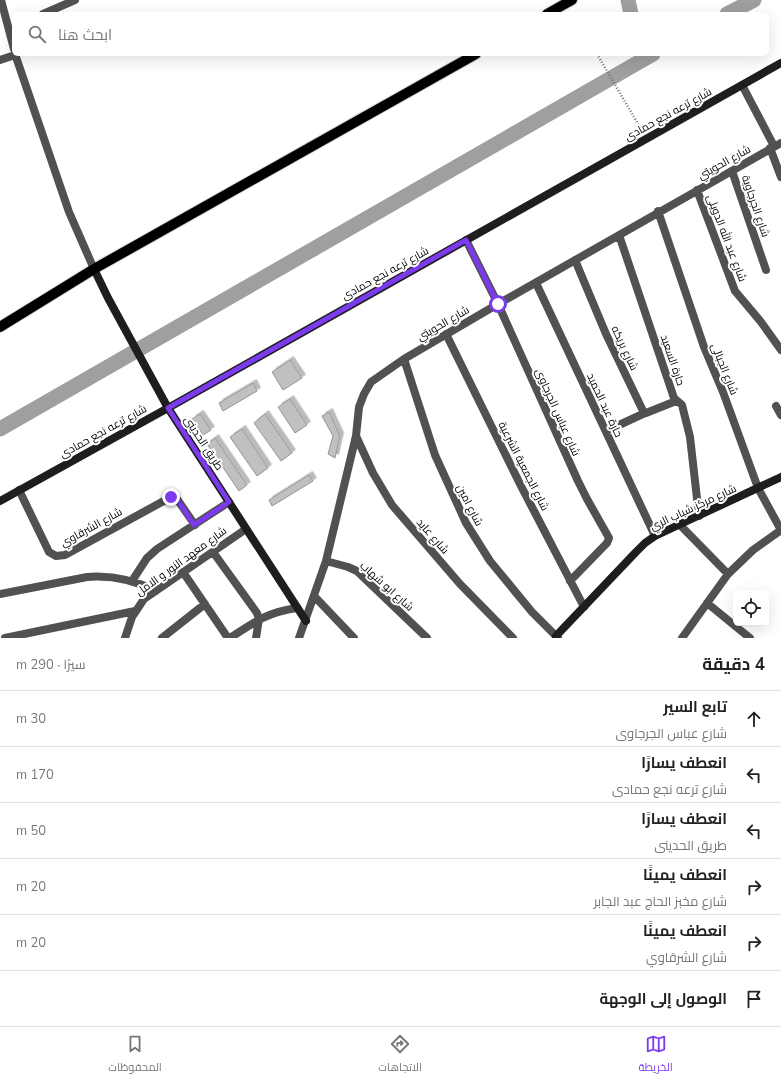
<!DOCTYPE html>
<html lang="ar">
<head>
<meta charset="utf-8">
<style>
  :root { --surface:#fff; --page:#f6f6f6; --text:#222; --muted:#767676; --line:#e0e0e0; --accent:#7c3aed }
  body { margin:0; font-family:"Nunito Sans",Cairo,sans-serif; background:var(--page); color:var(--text); direction:rtl }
  .controls { position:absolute; right:12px; bottom:12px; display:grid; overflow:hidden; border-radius:6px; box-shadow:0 4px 16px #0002 }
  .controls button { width:36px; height:36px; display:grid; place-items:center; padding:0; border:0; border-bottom:1px solid var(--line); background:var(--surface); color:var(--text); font:20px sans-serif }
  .stop { position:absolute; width:12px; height:12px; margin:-9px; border:3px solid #7c3aed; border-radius:50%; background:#fff }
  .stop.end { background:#7c3aed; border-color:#fff; box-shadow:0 1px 4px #0008 }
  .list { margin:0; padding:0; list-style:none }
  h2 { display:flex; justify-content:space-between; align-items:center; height:52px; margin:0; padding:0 16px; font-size:17px }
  h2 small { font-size:13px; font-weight:400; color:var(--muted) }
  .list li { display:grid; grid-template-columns:26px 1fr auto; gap:12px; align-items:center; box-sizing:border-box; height:56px; padding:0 16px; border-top:1px solid var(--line) }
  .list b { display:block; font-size:15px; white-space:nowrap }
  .list p { margin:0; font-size:13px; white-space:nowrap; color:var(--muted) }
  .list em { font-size:13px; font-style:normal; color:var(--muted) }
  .icon { flex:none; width:22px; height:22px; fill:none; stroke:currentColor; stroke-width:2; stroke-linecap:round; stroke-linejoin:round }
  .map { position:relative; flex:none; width:781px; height:638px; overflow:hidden; direction:ltr }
  .search { position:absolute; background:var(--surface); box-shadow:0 4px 16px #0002; left:12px; right:12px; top:12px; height:44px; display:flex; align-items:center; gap:10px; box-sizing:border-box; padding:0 14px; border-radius:6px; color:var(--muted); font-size:15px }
  .sheet { height:388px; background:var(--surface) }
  nav { display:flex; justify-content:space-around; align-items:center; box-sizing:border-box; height:56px; border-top:1px solid var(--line); background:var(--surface); font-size:11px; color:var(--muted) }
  nav a { display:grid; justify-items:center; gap:2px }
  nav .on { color:var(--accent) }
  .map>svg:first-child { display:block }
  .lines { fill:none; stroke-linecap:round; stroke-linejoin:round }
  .canal { stroke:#9f9f9f; stroke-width:15 }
  .building { fill:#c0c0c0; stroke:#959595; filter:url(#shadow) }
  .primary-casing { stroke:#dbdbdb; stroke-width:12 }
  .path { stroke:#737373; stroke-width:2.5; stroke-dasharray:1 2; stroke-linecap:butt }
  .street { stroke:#515151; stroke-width:8 }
  .secondary { stroke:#1e1e1e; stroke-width:8 }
  .primary { stroke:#000; stroke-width:10 }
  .route { stroke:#7c3aed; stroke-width:5 }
  .labels { text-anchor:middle; stroke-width:4; stroke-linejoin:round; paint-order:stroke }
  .street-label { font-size:11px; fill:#000; stroke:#fff }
</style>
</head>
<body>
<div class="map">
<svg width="781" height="638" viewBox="0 0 781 638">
  <defs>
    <filter id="shadow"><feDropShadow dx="3.5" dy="-3.5" stdDeviation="0" flood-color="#0004"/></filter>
  </defs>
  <rect width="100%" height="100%" fill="#fff"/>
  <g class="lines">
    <path class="canal" d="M628,0L631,14
      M727,14L754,0
      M0,429L653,54"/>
  </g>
  <path class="building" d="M290,360L302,378L283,390L272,372Z
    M253,383L257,391L223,411L219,403Z
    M290,399L307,425L295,433L278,407Z
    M329,412L340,436L335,458L328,454L333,436L322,416Z
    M200,414L211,430L203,435L192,419Z
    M265,414L292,453L281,461L254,423Z
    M242,429L268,468L257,476L230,437Z
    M215,438L247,485L239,491L207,444Z
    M309,475L313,481L272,506L269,500Z"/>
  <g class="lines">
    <defs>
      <path id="primary" d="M547,14L572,0
        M0,327L94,269L476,54"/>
    </defs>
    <use href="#primary" class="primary-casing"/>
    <path class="path" d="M597,54L641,129"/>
    <path class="street" d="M1,0L14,49
      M43,14L75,0
      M15,54L69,212L94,269
      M0,60L15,55
      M742,85L774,146
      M770,148L781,177
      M732,171L766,270
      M697,190L735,291L761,322L781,350
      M658,211L704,347L723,392L758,488L781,530L753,550L728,574L682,638
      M619,235L674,398L682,405L690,437L699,516
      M466,240L498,304L578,481L587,499L609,538L607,543L570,581
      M575,260L606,334L644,413H646L676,401
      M536,283L655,536
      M446,334L521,486L584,607
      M404,359L435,455L466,523L490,561L532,612L558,638
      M776,406L781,415
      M606,431L645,413
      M356,436L373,473L392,505L460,584L513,638
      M19,490L49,552L56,556L65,555L171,497L177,499L195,525
      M680,525L728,574
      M213,552L257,613L259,619L256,638
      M326,561L348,567L357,571L427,638
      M183,572L228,638
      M132,581L147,558L157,549L229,502
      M0,594L87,577C112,575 134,580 156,591
      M315,597L354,638
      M707,603L750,638
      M5,638L135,611
      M125,638L132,617L144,599L246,529
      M162,638L205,604
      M230,638C254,622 268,612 297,608
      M299,638L326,561L356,436L359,407L364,394L371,382L404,359L498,304L781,143"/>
    <path class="secondary" d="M94,269L108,298L168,408L306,621
      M0,501L168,408L781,63
      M556,636L636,552L645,543L655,536L781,477"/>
    <use href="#primary" class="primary"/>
  </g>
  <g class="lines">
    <path class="route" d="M171,497L177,499L194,525L229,502L168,408L466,240L498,304"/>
  </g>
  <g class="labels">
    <g class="street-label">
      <text transform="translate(668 114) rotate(-29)" y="4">شارع ترعه نجع حمادى</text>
      <text transform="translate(724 162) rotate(-29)" y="4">شارع الحويتي</text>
      <text transform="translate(756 206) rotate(71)" y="4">شارع الجرجاوية</text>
      <text transform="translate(727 238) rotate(69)" y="4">شارع عبد الله الدويلى</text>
      <text transform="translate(385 273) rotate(-29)" y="4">شارع ترعه نجع حمادى</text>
      <text transform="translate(443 323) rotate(-30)" y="4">شارع الحويتي</text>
      <text transform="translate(625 348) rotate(65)" y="4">شارع بريكه</text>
      <text transform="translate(673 360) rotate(71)" y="4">حارة السعيد</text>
      <text transform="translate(725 369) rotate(68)" y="4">شارع الجبالى</text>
      <text transform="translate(605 405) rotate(65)" y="4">حارة عبد الحميد</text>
      <text transform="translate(558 412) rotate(66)" y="4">شارع عباس الجرجاوى</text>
      <text transform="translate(103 431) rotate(-29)" y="4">شارع ترعه نجع حمادى</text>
      <text transform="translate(204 443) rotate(57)" y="4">طريق الحدينى</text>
      <text transform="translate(524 466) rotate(63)" y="4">شارع الجمعية الشرعية</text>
      <text transform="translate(470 505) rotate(63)" y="4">شارع امين</text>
      <text transform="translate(693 507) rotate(-25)" y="4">شارع مركز شباب الري</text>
      <text transform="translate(91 527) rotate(-29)" y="4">شارع الشرقاوي</text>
      <text transform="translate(433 536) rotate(49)" y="4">شارع عايد</text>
      <text transform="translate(181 561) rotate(-36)" y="4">شارع معهد النور و الامل</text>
      <text transform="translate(387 586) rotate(42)" y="4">شارع ابو شهاب</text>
    </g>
  </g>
</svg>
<div class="controls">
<button><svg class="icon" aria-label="locate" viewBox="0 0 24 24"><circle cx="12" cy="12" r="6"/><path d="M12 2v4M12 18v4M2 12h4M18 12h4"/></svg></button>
</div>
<div class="stop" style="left:498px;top:304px"></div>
<div class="stop end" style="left:171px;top:497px"></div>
<div class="search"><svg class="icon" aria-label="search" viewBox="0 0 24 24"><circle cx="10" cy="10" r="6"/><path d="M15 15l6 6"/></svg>ابحث هنا</div>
</div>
<section class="sheet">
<h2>4 دقيقة<small>سيرًا · 290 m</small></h2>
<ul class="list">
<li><svg class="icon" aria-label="ahead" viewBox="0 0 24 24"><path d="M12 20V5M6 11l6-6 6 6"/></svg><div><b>تابع السير</b><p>شارع عباس الجرجاوى</p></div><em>30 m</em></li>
<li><svg class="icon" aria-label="left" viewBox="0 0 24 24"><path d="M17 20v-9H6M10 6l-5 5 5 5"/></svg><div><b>انعطف يسارًا</b><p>شارع ترعه نجع حمادى</p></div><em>170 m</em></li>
<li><svg class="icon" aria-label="left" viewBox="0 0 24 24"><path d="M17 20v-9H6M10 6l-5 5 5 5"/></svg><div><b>انعطف يسارًا</b><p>طريق الحدينى</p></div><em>50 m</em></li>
<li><svg class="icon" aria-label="right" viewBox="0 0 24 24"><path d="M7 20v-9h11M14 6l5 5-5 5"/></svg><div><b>انعطف يمينًا</b><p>شارع مخبز الحاج عبد الجابر</p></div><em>20 m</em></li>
<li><svg class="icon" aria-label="right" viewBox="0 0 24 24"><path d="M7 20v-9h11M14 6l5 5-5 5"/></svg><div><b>انعطف يمينًا</b><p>شارع الشرقاوي</p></div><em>20 m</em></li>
<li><svg class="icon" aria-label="arrive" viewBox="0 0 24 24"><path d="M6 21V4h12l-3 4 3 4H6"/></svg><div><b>الوصول إلى الوجهة</b></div></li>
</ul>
</section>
<nav>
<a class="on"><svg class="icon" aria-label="map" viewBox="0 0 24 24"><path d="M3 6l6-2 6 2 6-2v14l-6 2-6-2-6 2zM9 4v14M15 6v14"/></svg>الخريطة</a>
<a><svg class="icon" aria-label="directions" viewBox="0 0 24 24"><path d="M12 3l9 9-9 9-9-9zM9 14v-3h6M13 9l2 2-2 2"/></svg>الاتجاهات</a>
<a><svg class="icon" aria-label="saved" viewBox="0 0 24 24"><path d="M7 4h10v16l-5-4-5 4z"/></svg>المحفوظات</a>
</nav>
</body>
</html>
